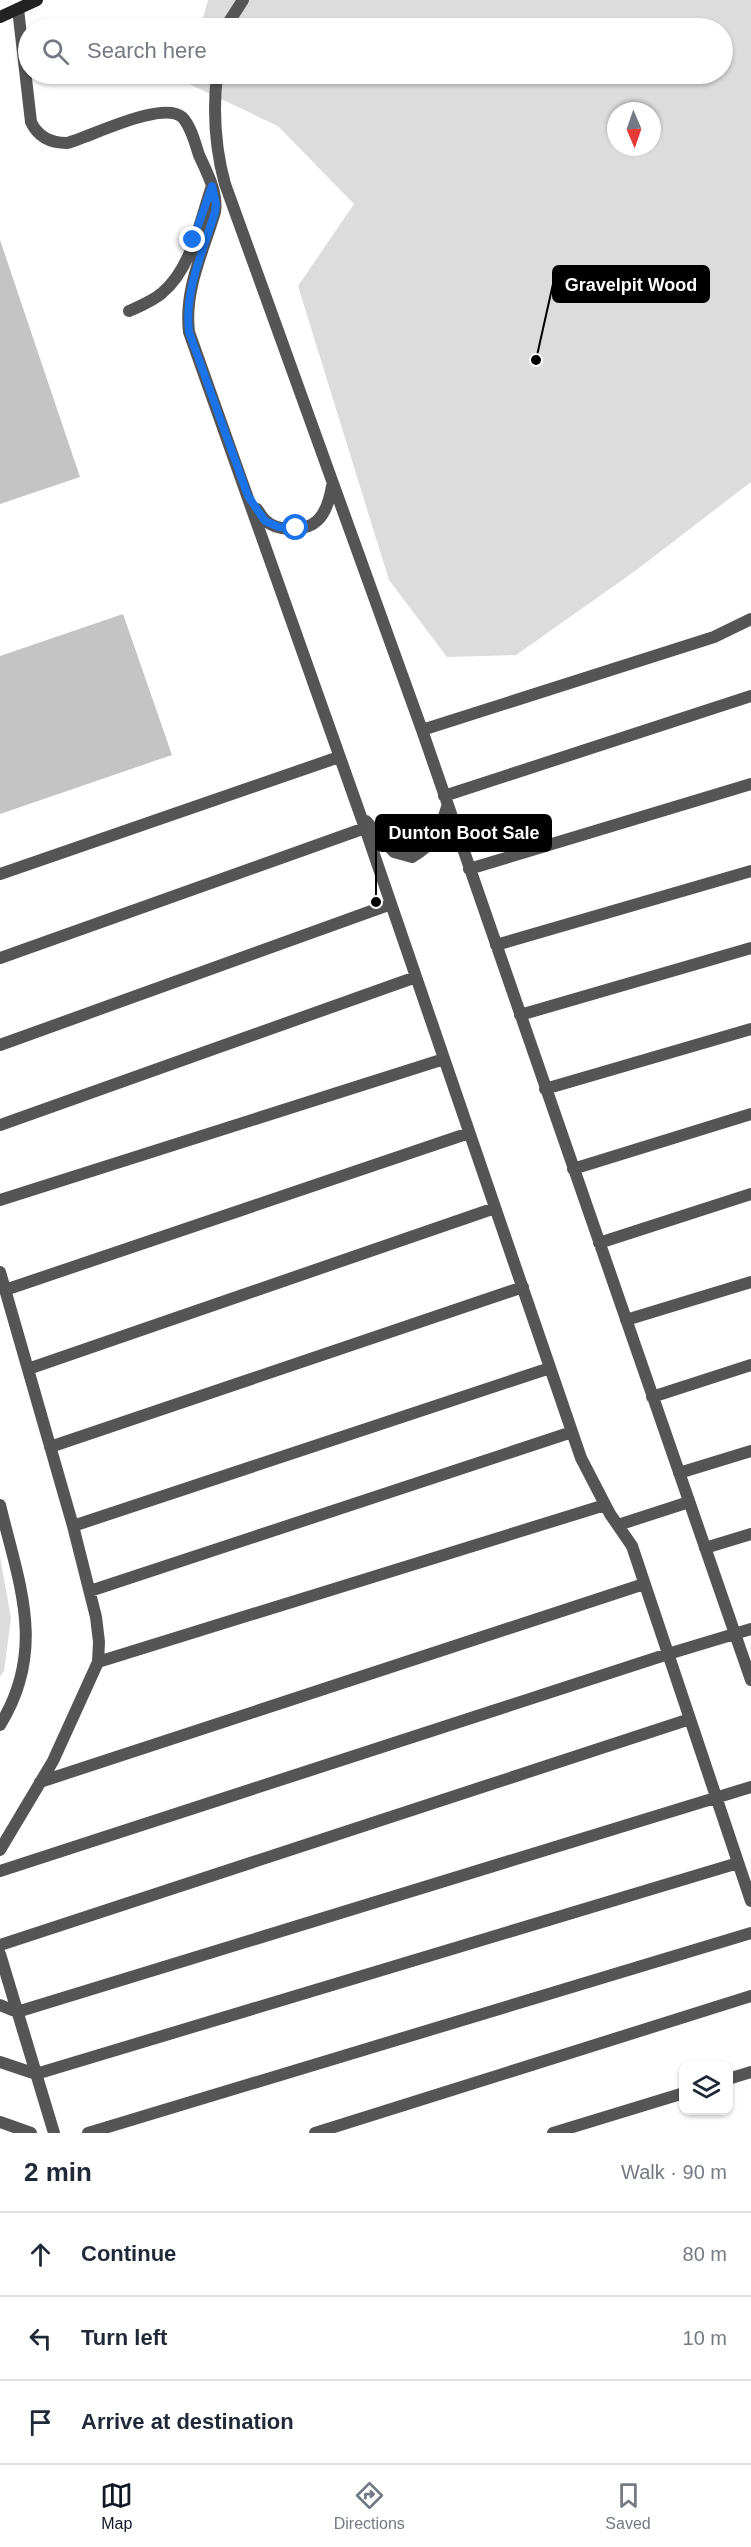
<!DOCTYPE html>
<html lang="en">
<head>
<meta charset="utf-8">
<style>
  :root { --surface:#fff; --page:#f2f2f3; --text:#1f2937; --muted:#747a83; --line:#e0e1e3; --accent:#111827 }
  body { margin:0; font-family:Arial,sans-serif; background:var(--page); color:var(--text) }
  .controls { position:absolute; right:18px; bottom:18px; display:grid; overflow:hidden; border-radius:12px; box-shadow:0 2px 4px #0004 }
  .controls button { width:54px; height:54px; display:grid; place-items:center; padding:0; border:0; border-bottom:2px solid var(--line); background:var(--surface); color:var(--text); font:30px sans-serif }
  .compass { position:absolute; left:607px; top:102px; width:54px; height:54px; border-radius:50%; background:var(--surface); box-shadow:0 2px 4px #0004; rotate:178deg }
  .stop { position:absolute; width:18px; height:18px; margin:-14px; border:4px solid #1a73e8; border-radius:50%; background:#fff }
  .stop.end { background:#1a73e8; border-color:#fff; box-shadow:0 2px 6px #0008 }
  .list { margin:0; padding:0; list-style:none }
  h2 { display:flex; justify-content:space-between; align-items:center; height:78px; margin:0; padding:0 24px; font-size:26px }
  h2 small { font-size:20px; font-weight:400; color:var(--muted) }
  .list li { display:grid; grid-template-columns:39px 1fr auto; gap:18px; align-items:center; box-sizing:border-box; height:84px; padding:0 24px; border-top:2px solid var(--line) }
  .list b { display:block; font-size:22px; white-space:nowrap }
  .list em { font-size:20px; font-style:normal; color:var(--muted) }
  .icon { flex:none; width:33px; height:33px; fill:none; stroke:currentColor; stroke-width:2; stroke-linecap:round; stroke-linejoin:round }
  .map { position:relative; flex:none; width:751px; height:2133px; overflow:hidden }
  .search { position:absolute; background:var(--surface); box-shadow:0 2px 4px #0004; left:18px; right:18px; top:18px; height:66px; display:flex; align-items:center; gap:15px; box-sizing:border-box; padding:0 21px; border-radius:33px; color:var(--muted); font-size:22px }
  .sheet { height:330px; background:var(--surface) }
  nav { display:flex; justify-content:space-around; align-items:center; box-sizing:border-box; height:84px; border-top:2px solid var(--line); background:var(--surface); font-size:16px; color:var(--muted) }
  nav a { display:grid; justify-items:center; gap:3px }
  nav .on { color:var(--accent) }
  .map>svg:first-child { display:block }
  .green { fill:#dcdcdc; fill-rule:evenodd }
  .building { fill:#c4c4c4 }
  .lines { fill:none; stroke-linecap:round; stroke-linejoin:round }
  .lane { stroke:#555; stroke-width:12 }
  .secondary { stroke:#222; stroke-width:12 }
  .route { stroke:#1a73e8; stroke-width:8 }
  .leader { fill:none; stroke:#000; stroke-width:2 }
  .callout-dot { fill:#000; stroke:#fff; stroke-width:2 }
  .callout { fill:#000; stroke:#000; stroke-width:2 }
  .callout-label { font-size:18px; text-anchor:middle; font-weight:bold; fill:#fff }
</style>
</head>
<body>
<div class="map">
<svg width="751" height="2133" viewBox="0 0 751 2133">
  <rect width="100%" height="100%" fill="#fff"/>
  <path class="green" d="M208,0H751V482L635,571L516,655L447,657L389,580L298,286L354,204L278,126L185,82L187,74H722V28H200ZM616,111H652V147H616Z
    M0,1557L11,1618L4,1671L0,1677Z"/>
  <path class="building" d="M0,240L80,477L0,504Z
    M123,614L172,755L0,814V656Z"/>
  <g class="lines">
    <path class="lane" d="M18,9L31,122C38,137 51,143 67,143C90,137 162,100 182,117C191,126 195,143 199,155C207,173 218,192 215,212C203,252 184,290 189,332L365,828L581,1458L610,1514L632,1546L751,1901
      M225,28L243,0
      M217,74C213,110 215,148 225,184L422,730L751,1680
      M129,311C140,306 153,301 162,293C192,268 200,220 212,186
      M257,509C259,512 262,517 265,520C277,532 306,532 318,520C327,511 330,498 332,486
      M422,730L714,637L751,619
      M444,796L751,696
      M366,821L394,852L412,857C436,843 439,833 447,807
      M469,869L751,784
      M0,874L339,757
      M496,945L751,871
      M0,958L365,828
      M520,1015L751,948
      M0,1045L391,904
      M545,1089L751,1029
      M0,1125L416,977
      M573,1169L751,1114
      M0,1200L444,1059
      M599,1243L751,1194
      M0,1272L73,1526L96,1617L99,1642L98,1662L53,1761L0,1850
      M5,1290L469,1133
      M626,1320L751,1282
      M28,1369L495,1208
      M652,1397L751,1365
      M50,1447L523,1287
      M679,1473L751,1451
      M0,1505C19,1584 47,1649 0,1725
      M618,1525L689,1502
      M73,1526L550,1368
      M705,1548L751,1534
      M90,1591L572,1432
      M98,1662L605,1505
      M40,1782L644,1584
      M0,1871L668,1654L751,1629
      M0,1945L690,1719
      M0,1954L54,2133
      M0,2005L17,2012L751,1787
      M0,2062L36,2074L738,1863
      M728,2079L751,2072
      M0,2122L31,2133
      M88,2133L751,1933
      M315,2133L751,1996
      M553,2133L684,2093"/>
    <path class="secondary" d="M0,17L37,0"/>
  </g>
  <g class="lines">
    <path class="route" d="M193,240L212,186L216,204L215,212C203,252 184,290 189,332L248,496L265,521L279,527L296,528"/>
  </g>
  <path class="leader" d="M536 360L553 284M376 902L376 833"/>
  <g class="callout-dot">
    <circle cx="536" cy="360" r="6"/>
    <circle cx="376" cy="902" r="6"/>
  </g>
  <g class="callout">
    <rect x="553" y="266" width="156" height="36" rx="6"/>
    <rect x="376" y="815" width="175" height="36" rx="6"/>
  </g>
  <g class="callout-label">
    <text x="631" y="291">Gravelpit Wood</text>
    <text x="464" y="839">Dunton Boot Sale</text>
  </g>
</svg>
<div class="controls">
<button><svg class="icon" aria-label="layers" viewBox="0 0 24 24"><path d="M12 4l9 5-9 5-9-5zM3 14l9 5 9-5"/></svg></button>
</div>
<svg class="compass" viewBox="-18 -18 36 36"><path d="M0-13l5 13h-10z" fill="#e53935"/><path d="M0 13l5-13h-10z" fill="#747a83"/></svg>
<div class="stop" style="left:296px;top:528px"></div>
<div class="stop end" style="left:193px;top:240px"></div>
<div class="search"><svg class="icon" aria-label="search" viewBox="0 0 24 24"><circle cx="10" cy="10" r="6"/><path d="M15 15l6 6"/></svg>Search here</div>
</div>
<section class="sheet">
<h2>2 min<small>Walk · 90 m</small></h2>
<ul class="list">
<li><svg class="icon" aria-label="ahead" viewBox="0 0 24 24"><path d="M12 20V5M6 11l6-6 6 6"/></svg><div><b>Continue</b></div><em>80 m</em></li>
<li><svg class="icon" aria-label="left" viewBox="0 0 24 24"><path d="M17 20v-9H6M10 6l-5 5 5 5"/></svg><div><b>Turn left</b></div><em>10 m</em></li>
<li><svg class="icon" aria-label="arrive" viewBox="0 0 24 24"><path d="M6 21V4h12l-3 4 3 4H6"/></svg><div><b>Arrive at destination</b></div></li>
</ul>
</section>
<nav>
<a class="on"><svg class="icon" aria-label="map" viewBox="0 0 24 24"><path d="M3 6l6-2 6 2 6-2v14l-6 2-6-2-6 2zM9 4v14M15 6v14"/></svg>Map</a>
<a><svg class="icon" aria-label="directions" viewBox="0 0 24 24"><path d="M12 3l9 9-9 9-9-9zM9 14v-3h6M13 9l2 2-2 2"/></svg>Directions</a>
<a><svg class="icon" aria-label="saved" viewBox="0 0 24 24"><path d="M7 4h10v16l-5-4-5 4z"/></svg>Saved</a>
</nav>
</body>
</html>
